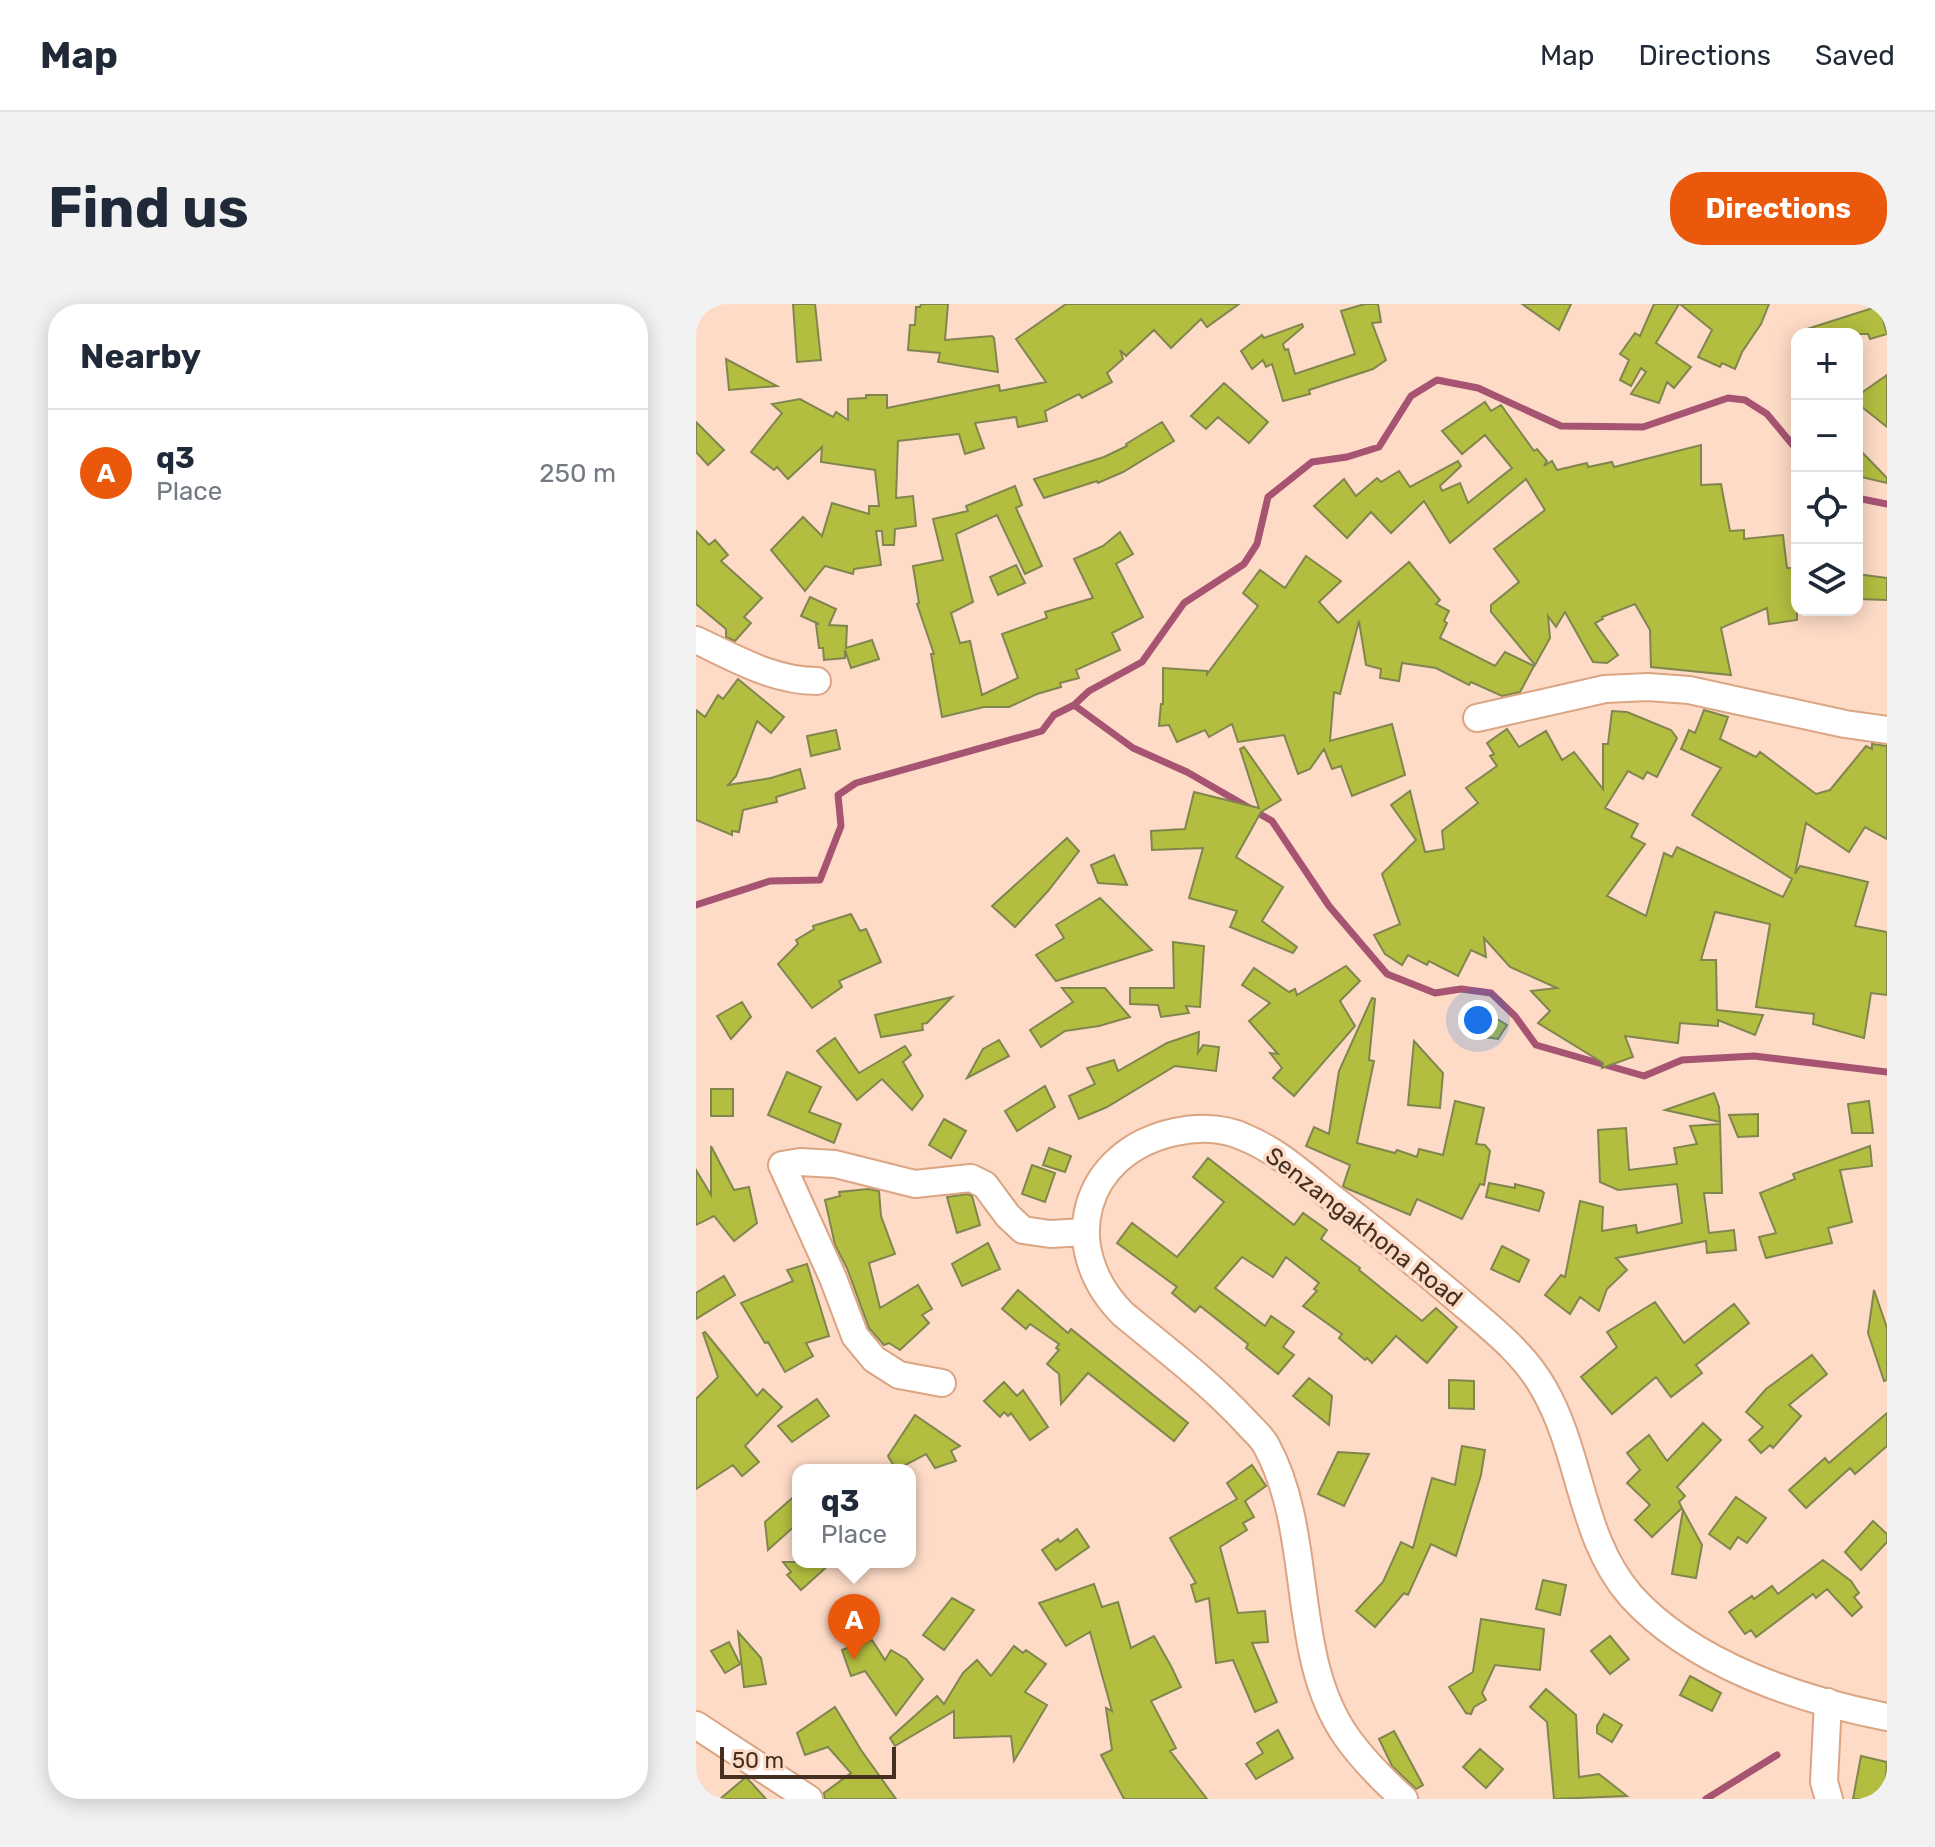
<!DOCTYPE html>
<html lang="en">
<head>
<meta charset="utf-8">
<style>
  :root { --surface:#fff; --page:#f2f2f3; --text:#1f2937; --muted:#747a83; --line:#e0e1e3; --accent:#ea580c }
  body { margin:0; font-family:Rubik,sans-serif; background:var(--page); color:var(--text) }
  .controls { position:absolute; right:24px; top:24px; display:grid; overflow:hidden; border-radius:16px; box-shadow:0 4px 20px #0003 }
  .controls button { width:72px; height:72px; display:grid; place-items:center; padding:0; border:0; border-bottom:2px solid var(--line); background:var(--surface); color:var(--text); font:40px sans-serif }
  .scale { position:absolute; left:24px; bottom:20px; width:176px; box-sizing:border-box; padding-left:8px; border:4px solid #442f21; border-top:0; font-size:22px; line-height:28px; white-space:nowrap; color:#442f21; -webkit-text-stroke:6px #fddbc6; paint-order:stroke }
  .you { position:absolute; left:782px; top:716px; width:28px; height:28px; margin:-20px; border:6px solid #fff; border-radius:50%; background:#1a73e8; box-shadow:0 0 0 12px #1a73e833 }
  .badge { display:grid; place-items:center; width:52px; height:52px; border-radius:50%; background:var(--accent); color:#fff; font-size:26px; font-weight:700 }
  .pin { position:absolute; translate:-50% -66px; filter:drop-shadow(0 2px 4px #0008) }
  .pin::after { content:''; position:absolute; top:42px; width:28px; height:24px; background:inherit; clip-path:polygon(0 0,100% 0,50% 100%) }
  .popup { position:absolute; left:96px; top:1160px; width:124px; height:104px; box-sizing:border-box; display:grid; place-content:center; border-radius:16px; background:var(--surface); filter:drop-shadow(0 2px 6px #0005); font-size:26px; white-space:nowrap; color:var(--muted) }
  .popup b { font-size:30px; color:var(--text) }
  .popup::after { content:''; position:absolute; left:50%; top:100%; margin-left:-16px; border:16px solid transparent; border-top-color:var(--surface) }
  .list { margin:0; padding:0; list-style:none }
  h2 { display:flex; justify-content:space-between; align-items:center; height:104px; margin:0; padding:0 32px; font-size:34px }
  h2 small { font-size:26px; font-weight:400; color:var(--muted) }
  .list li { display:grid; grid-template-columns:52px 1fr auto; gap:24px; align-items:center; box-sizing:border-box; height:128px; padding:0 32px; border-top:2px solid var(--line) }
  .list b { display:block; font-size:30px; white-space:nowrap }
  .list p { margin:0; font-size:26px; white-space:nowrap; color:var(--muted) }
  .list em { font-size:26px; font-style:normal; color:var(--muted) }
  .icon { flex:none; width:44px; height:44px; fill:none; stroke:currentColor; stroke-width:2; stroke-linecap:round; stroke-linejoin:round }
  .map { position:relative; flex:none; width:1191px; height:1495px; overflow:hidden; border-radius:32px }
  header { display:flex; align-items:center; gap:48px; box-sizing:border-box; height:112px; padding:0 40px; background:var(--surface); border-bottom:2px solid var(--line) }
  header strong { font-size:38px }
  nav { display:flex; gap:44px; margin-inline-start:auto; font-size:28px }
  .intro { display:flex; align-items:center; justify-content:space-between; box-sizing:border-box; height:192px; padding:0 48px }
  h1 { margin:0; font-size:56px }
  .button { padding:20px 36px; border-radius:32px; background:var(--accent); color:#fff; font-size:28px; font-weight:700 }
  main { display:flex; gap:48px; padding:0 48px }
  aside { flex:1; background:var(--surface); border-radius:32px; box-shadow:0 4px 20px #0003 }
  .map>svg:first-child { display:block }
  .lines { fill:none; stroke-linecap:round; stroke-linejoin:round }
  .stream { stroke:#a65472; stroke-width:7 }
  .building { fill:#b3bd40; stroke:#80864d; stroke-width:2 }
  .street-casing { stroke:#dba583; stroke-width:30 }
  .street { stroke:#fff; stroke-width:26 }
  .labels { text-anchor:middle; stroke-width:7; stroke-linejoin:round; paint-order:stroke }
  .street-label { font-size:24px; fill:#442f21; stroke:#fddbc6 }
</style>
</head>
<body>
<header>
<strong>Map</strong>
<nav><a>Map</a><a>Directions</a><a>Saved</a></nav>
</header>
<div class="intro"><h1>Find us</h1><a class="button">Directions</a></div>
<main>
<aside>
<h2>Nearby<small></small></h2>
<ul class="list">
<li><span class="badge">A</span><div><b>q3</b><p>Place</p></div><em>250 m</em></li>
</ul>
</aside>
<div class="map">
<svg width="1191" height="1495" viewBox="0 0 1191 1495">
  <rect width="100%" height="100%" fill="#fddbc6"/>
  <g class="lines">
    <path class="stream" d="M1161,194L1191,200
      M378,401L437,444L491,468L576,517L633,602L691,670L739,689L765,685L795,689L819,712L840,741L948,772L986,756L1058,752L1191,768
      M0,601L74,577L124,576L145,522L142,491L160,479L346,427L358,411L378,401L393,387L446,358L488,299L548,260L561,240L572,193L616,158L651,153L683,143L715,92L741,76L782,84L865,122L947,123L1032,94L1049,96L1071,110L1101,146
      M1010,1495L1081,1451"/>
  </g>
  <path class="building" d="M97,0H119L125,56L101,58Z
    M225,0H252L249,36L296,32L298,34L302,68L242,58L244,49L212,46L214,21H219L220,3H224Z
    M370,0H543L511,23L505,15L475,44L458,26L430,52L424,46L427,55L411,69L416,78L386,94L383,90L349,107L351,117L322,123L320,113L279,119L288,144L269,150L263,130L202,137L200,194L217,192L220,222L199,225L198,241H187L186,227H180L185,261L158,265L157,270L129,262L109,287L75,246L107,213L126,232L136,199L173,210V202H183L179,166L125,158L126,143L92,175L81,163L78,166L55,148L86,109L76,100L104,95L137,113L140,108L152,116V95L170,94V91H191V104L303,81L304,87L350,78L320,35Z
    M669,0H682L685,18L676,19L690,56L677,65L613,86L614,90L587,97L576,60L570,63L567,56L556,65L545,47L566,31L568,34L606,20L607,23L587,40L589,46L592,45L599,70L659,50L645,7Z
    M826,0H875L863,26Z
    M958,0H983L960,39L995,63L978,84L971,78L963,99L935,90L950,68L945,64L935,82L924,76L933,56L924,50L939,29L944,32Z
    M984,0H1073L1065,20L1046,48L1039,65L1026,59L1024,63L1002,53L1016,26Z
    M1183,2L1191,30L1174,35L1172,30H1109L1108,26Z
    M30,55L81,82L33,86Z
    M1191,71V123L1161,99V92Z
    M528,79L572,118L553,139L522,113L510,125L495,112Z
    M789,98L795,107L805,101L838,147L841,145L851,157L848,162L856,157L861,166L891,159L892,163L916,158L918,163L1005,141V181L1025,180L1034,227L1048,226V235L1087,231L1091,264H1101V316L1073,320L1071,304L1025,324L1035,371L955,363L954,326L939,300L906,313L907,315L899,319L922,351L911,359L897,358L869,308L860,323L852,312L854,334L839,361L795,308V301L823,278L798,245L849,206L830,175L754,239L728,197L695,229L675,208L651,234L618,202L648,175L660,192L681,174L685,178L703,167L714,183L762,157L765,162L744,182L746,187L764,179L772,199L816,164L789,131L766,150L746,127Z
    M0,118L28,146L12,161L0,148Z
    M466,118L478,137L427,168L402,179L401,177L348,194L338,175L408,153L431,142L430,140Z
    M1161,143L1191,174V179L1161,172Z
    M319,182L326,201L320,204L346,262L329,270L301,211L260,230L277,298L255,309L264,339L274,337L286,391L322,374L306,330L351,314L349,308L397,294L378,255L407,242L424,228L437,250L420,260L447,313L416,329L424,346L380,366L383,374L364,379L365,383L341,390L313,403H288L246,413L235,350H238L221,300L223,299L217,262L247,256L237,215L272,207L270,202Z
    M0,227L13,241L19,236L32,251L25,257L66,294L48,313L55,319L39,337L30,333V325L0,300Z
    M610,252L645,277L623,298L642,319L713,258L744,296L740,300L753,307L748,317L751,319L744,334L799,362L809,348L838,362L824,388L806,392L775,378L773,381L740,364L706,359L703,377L684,374L685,365L670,361L663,317L644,390L638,388L634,437L696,420L709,471L656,492L645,462L636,465L628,445L614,465L602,470L588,431L542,438L536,420L513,433L509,426L481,438L473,421L463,422L465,400H467V364L511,367V370L562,302L547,289L564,266L589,284Z
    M320,261L329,279L302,291L294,273Z
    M1161,270L1191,274V296L1161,295Z
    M114,293L140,305L133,321L151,322L150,344L176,336L183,355L155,364L149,346V354L128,356L127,344H123L120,320H123L105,312Z
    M42,375L88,413L75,429L61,417L40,472L32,481L75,474L104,465L109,484L80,493L81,498L47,506L43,528L36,527V531L0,516V406L9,413L22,391L27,395Z
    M1008,406L1032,413L1024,435L1060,453L1064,448L1120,490L1134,486L1170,442L1176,445V440L1191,442V535L1169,523L1153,548L1110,519L1099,570L1104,562L1172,578L1159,622L1191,628V691L1175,689L1168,734L1117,720L1118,710L1060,703L1074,620L1019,608L1005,656H1020L1021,706L1067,711L1059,731L1022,716V722L984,719L982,739L929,732L937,753L906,764L907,759L842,719L854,707L835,687L861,684L814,663L788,634L790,653L775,646L762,672L733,657L731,661L712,651L706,661L689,650L678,631L704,620L686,570L720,536L695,501L714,487L729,548L748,545L746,527L782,499L770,484L801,462L794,452L798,450L791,439L811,425L823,443L850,427L866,456L878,448L907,485V440H912L916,407L931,408L975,426L981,434L961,473L951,468L947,475L932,467L909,504L942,520L935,533L949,540L911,592L950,612L968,549L976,553L981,543L1087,593L1096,575L996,511L1025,464L985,445L993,426L999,429Z
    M140,426L144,445L115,452L111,432Z
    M548,443L585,496L565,508L540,553L587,583L566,617L601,643L597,649L534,623L541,607L493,594L507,544L456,546L455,527L489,525L498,488L563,504L544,445Z
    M371,534L383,547L352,587L319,623L296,602Z
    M418,551L431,581L402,579L395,561Z
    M404,594L456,646L360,677L340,651L368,634L360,621Z
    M155,610L164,627L170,625L185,658L143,677L146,683L116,704L82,660L102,640L100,636L118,625L117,622Z
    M477,638L508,642L504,703L490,702L493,709L465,713L462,701L434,700V684H478Z
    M650,662L664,677L644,697L659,722L598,792L577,774L586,764L574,749L582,750L553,717L574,699L546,681L558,664L593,688L599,685L601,691Z
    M366,684H409L434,713L403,722L369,727L345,743L334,726L377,698Z
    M256,693L231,719L226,720L227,726L185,733L179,711Z
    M676,694L679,695L673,756L678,757L661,839L699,849L701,846L721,853L723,845L747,851L759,797L788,804L780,840L789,841L794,847L788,881L784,880L766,915L721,895L714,911L650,884L647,882L654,861L610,842L618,823L633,830L643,767Z
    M46,698L55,713L35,735L21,712Z
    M785,705L811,721L802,735L789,733Z
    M503,728L502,749L507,741L523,743L520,767L479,762L411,803L383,815L373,792L399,780L391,764L418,756L422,767L471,739Z
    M139,734L163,769L209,742L215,751L207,758L227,792L216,806L186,775L161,796L121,747Z
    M303,736L313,752L271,774L287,745Z
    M718,737L747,769L744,804L712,801Z
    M91,768L125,783L113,808L145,820L138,839L72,811Z
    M349,782L359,803L321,827L309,807Z
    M15,785H37V812H15Z
    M1018,789L1023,803L1024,818L969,806Z
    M1173,797L1177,829H1156L1152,800Z
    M1062,810V832L1042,833L1033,811Z
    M248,815L270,827L255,854L233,841Z
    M1024,820L1026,889H1008L1013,929L1038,926L1040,946L1011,949L1010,937L920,954L931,966L911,985L903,1007L884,993L874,1010L849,991L865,971L869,973L884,897L907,903L906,927L940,921L941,929L986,919L981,880L922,886L904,878L902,826L930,824L933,866L981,860L978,844L1001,840L994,822Z
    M15,842L38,886L53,883L61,919L38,937L18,912L0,921V866L15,891Z
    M1174,842L1176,862L1144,866L1156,918L1132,924L1136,939L1070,954L1063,933L1080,929L1064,889L1099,875L1097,870Z
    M353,844L375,852L369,868L347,861Z
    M512,854L598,921L607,909L631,926L625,935L664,964L663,966L726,1017L740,1004L761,1023L731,1059L700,1032L676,1059L671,1054L669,1056L643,1034L646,1030L607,1002L621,987L618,985L623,979L590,953L577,973L546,953L519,984L569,1022L575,1012L598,1028L587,1043L598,1051L582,1070L550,1044L552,1040L504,1002L499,1008L476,989L481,983L421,939L436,919L481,953L528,898L497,873Z
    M336,861L359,869L349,898L326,890Z
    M793,879L819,884V880L846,887L848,889L843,907L790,893Z
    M172,885L183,887L185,912L199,950L173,959L184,1004L222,981L236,1005L226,1011L233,1019L204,1046L193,1039L188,1041L173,1024L151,964L139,941L129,896L144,892L143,888Z
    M272,890L276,892L284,921L261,929L251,893Z
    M292,939L304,965L266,982L256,960Z
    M806,942L833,956L823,978L795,965Z
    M111,960L133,1032L110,1039L117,1052L89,1068L72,1038L69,1039L45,999L97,977L91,966Z
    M28,972L39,991L0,1015V989Z
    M322,986L372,1029L375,1025L492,1119L478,1137L392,1069L365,1100L363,1070L351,1060L363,1046L360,1044L363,1040L334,1020L330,1025L306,1005Z
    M1178,986L1191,1024V1076L1188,1077L1172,1029Z
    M959,998L988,1039L1038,1000L1053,1019L1000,1061L1006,1069L975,1093L960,1073L916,1110L885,1073L921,1043L911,1028Z
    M9,1028L61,1092L67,1085L86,1103L49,1142L63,1158L46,1172L37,1161L0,1185V1095L22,1073L7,1029Z
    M1116,1051L1131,1070L1093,1101L1105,1112L1077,1144L1074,1141L1065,1149L1053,1136L1067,1123L1050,1108L1070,1085Z
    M613,1074L636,1092L633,1121L597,1092Z
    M753,1076L778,1077V1105L753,1104Z
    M308,1078L321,1092L327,1086L352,1123L334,1136L315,1109L312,1112L308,1108L304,1113L288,1097Z
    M121,1095L133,1112L96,1138L82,1122Z
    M1191,1109V1142L1159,1170L1154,1164L1110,1204L1093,1186L1129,1154L1133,1159Z
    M219,1111L264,1142L255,1147L260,1157L239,1164L230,1150L200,1166L192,1152Z
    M1007,1119L1025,1136L981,1183L989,1192L983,1198L986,1204L956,1233L939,1216L954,1201L931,1179L944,1166L931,1149L953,1131L971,1157Z
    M766,1142L789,1146L785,1171L760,1252L735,1240L712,1291L708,1289L679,1323L660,1307L687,1278L705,1238L717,1244L736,1174L759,1181Z
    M642,1148L673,1150L648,1202L622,1190Z
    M556,1161L570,1182L549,1197L558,1213L547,1219L551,1226L524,1243L542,1309L569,1307L572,1338L556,1339L581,1398L559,1408L537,1356L520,1359L513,1294L500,1298L495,1281L500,1279L474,1234L541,1195L531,1179Z
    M102,1189V1219L72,1246L69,1218Z
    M1040,1193L1070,1214L1051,1239L1042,1233L1034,1245L1013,1230Z
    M987,1206L1006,1241L1000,1274L976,1270Z
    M1177,1217L1191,1230V1238L1165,1266L1149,1248Z
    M381,1225L393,1243L360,1266L346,1246L362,1235L364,1238Z
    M1127,1256L1155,1277L1163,1289L1158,1293L1166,1303L1156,1312L1131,1285L1120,1294L1117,1290L1060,1333L1055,1326L1049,1330L1033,1308L1056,1292L1058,1295L1076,1282L1082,1290Z
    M87,1258H136L105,1286L91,1271L95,1268Z
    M847,1276L870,1281L864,1311L840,1305Z
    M398,1280L406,1303L422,1298L435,1344L458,1332L475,1362L485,1383L455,1397L480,1444L474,1447L511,1495H428L405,1451L416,1446L410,1404L416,1407L394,1328L370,1342L343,1299Z
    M256,1294L278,1306L248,1346L227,1331Z
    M785,1315L848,1325L844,1366L799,1361L786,1389L790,1396L778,1403L775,1410L770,1409L753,1383L777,1368Z
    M42,1328L65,1354L70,1380L48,1383Z
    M914,1332L933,1355L914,1370L895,1347Z
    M176,1336L189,1356L195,1346L210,1355L227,1375L200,1411L169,1367L155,1372L146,1346Z
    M33,1338L44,1360L29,1369L15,1347Z
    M318,1342L327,1349L330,1346L350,1360L329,1388L351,1401L318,1457L315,1432L258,1434V1407L199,1442L194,1434L241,1392L248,1400L267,1369L281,1356L295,1372Z
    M994,1372L1025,1389L1016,1407L984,1391Z
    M850,1385L880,1411L883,1473L903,1470L931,1492L858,1495L851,1418L834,1403Z
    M139,1403L165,1446L200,1495H129L128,1489L155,1469L132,1443L109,1451L101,1429Z
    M908,1410L926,1421L916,1438L901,1429V1422Z
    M582,1426L597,1454L560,1475L550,1460L567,1449L561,1439Z
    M698,1427L727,1481L720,1485L696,1462L683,1435Z
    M784,1445L807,1465L790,1484L767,1463Z
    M1165,1452L1191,1458L1188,1495H1157Z
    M50,1473L70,1495H24Z"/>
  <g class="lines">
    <defs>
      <path id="street" d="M0,336C39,354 77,377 121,377
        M781,414L909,385L952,383L993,386L1149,420L1191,426
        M246,1079L203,1071L178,1055L159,1032L137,974L86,861L104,858L139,860L219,880L275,874L289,881L312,912L327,926L354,930L389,928
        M1132,1398L1128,1478L1133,1495
        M0,1421L113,1495
        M708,1495C687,1476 666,1455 650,1432C593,1350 619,1230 570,1141C565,1132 557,1126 550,1118C513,1078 469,1045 427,1010C361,944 386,848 479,828C503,823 527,823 550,834C584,848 612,875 640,897C681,928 720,960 759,993C791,1021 827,1047 848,1085C886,1151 884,1234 935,1292C996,1360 1104,1396 1191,1413"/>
    </defs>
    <use href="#street" class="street-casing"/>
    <use href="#street" class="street"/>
  </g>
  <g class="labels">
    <g class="street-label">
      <text transform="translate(668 923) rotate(38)" y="8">Senzangakhona Road</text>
    </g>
  </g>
</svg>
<div class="controls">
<button>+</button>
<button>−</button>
<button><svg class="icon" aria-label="locate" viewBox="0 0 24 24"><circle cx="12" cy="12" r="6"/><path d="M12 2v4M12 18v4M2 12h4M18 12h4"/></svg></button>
<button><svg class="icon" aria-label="layers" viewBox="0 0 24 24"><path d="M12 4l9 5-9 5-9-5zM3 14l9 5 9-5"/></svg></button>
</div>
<div class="scale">50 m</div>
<div class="you"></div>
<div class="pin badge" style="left:158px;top:1356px">A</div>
<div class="popup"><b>q3</b>Place</div>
</div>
</main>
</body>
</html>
